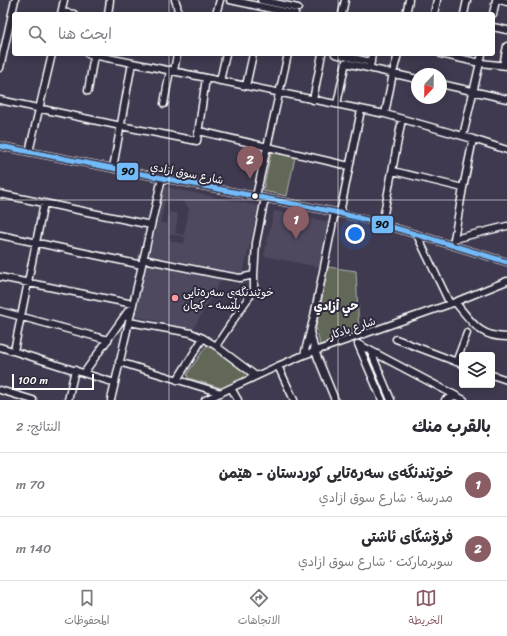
<!DOCTYPE html>
<html lang="ar">
<head>
<meta charset="utf-8">
<style>
  :root { --surface:#fff; --page:#f7f7f7; --text:#2b2b33; --muted:#7c7c81; --line:#e1e1e2; --accent:#8a5d65 }
  body { margin:0; font-family:Sriracha,"Playpen Sans Arabic",sans-serif; background:var(--page); color:var(--text); direction:rtl }
  .controls { position:absolute; right:12px; bottom:12px; display:grid; overflow:hidden; border-radius:4px; box-shadow:0 2px 10px #0003 }
  .controls button { width:36px; height:36px; display:grid; place-items:center; padding:0; border:0; border-bottom:1px solid var(--line); background:var(--surface); color:var(--text); font:20px sans-serif }
  .compass { position:absolute; left:411px; top:68px; width:36px; height:36px; border-radius:50%; background:var(--surface); box-shadow:0 2px 10px #0003; rotate:202deg }
  .scale { position:absolute; left:12px; bottom:10px; width:82px; box-sizing:border-box; padding-left:4px; border:2px solid #fff; border-top:0; font-size:11px; line-height:14px; white-space:nowrap; color:#fff; -webkit-text-stroke:3px #2f2a3d; paint-order:stroke }
  .you { position:absolute; left:355px; top:234px; width:14px; height:14px; margin:-10px; border:3px solid #fff; border-radius:50%; background:#1a73e8; box-shadow:0 0 0 6px #1a73e833 }
  .badge { display:grid; place-items:center; width:26px; height:26px; border-radius:50%; background:var(--accent); color:#fff; font-size:13px; font-weight:700 }
  .pin { position:absolute; translate:-50% -33px; filter:drop-shadow(0 1px 2px #0008) }
  .pin::after { content:''; position:absolute; top:21px; width:14px; height:12px; background:inherit; clip-path:polygon(0 0,100% 0,50% 100%) }
  .list { margin:0; padding:0; list-style:none }
  h2 { display:flex; justify-content:space-between; align-items:center; height:52px; margin:0; padding:0 16px; font-size:17px }
  h2 small { font-size:13px; font-weight:400; color:var(--muted) }
  .list li { display:grid; grid-template-columns:26px 1fr auto; gap:12px; align-items:center; box-sizing:border-box; height:64px; padding:0 16px; border-top:1px solid var(--line) }
  .list b { display:block; font-size:15px; white-space:nowrap }
  .list p { margin:0; font-size:13px; white-space:nowrap; color:var(--muted) }
  .list em { font-size:13px; font-style:normal; color:var(--muted) }
  .icon { flex:none; width:22px; height:22px; fill:none; stroke:currentColor; stroke-width:2; stroke-linecap:round; stroke-linejoin:round }
  .map { position:relative; flex:none; width:507px; height:400px; overflow:hidden; direction:ltr }
  .search { position:absolute; background:var(--surface); box-shadow:0 2px 10px #0003; left:12px; right:12px; top:12px; height:44px; display:flex; align-items:center; gap:10px; box-sizing:border-box; padding:0 14px; border-radius:4px; color:var(--muted); font-size:15px }
  .sheet { height:180px; background:var(--surface) }
  nav { display:flex; justify-content:space-around; align-items:center; box-sizing:border-box; height:56px; border-top:1px solid var(--line); background:var(--surface); font-size:11px; color:var(--muted) }
  nav a { display:grid; justify-items:center; gap:2px }
  nav .on { color:var(--accent) }
  .map>svg:first-child { display:block }
  .built { fill:#4f4960; fill-rule:evenodd }
  .green { fill:#626759; stroke:#b0b3ac }
  .lines { fill:none; stroke-linecap:round; stroke-linejoin:round }
  .minor-casing { stroke:#fff; stroke-width:9 }
  .minor { stroke:#2f2a3d; stroke-width:6 }
  .bus-1-casing { stroke:#2f2a3d; stroke-width:8 }
  .bus-1 { stroke:#73baf8; stroke-width:5 }
  .grid { fill:none; stroke:#fff; stroke-width:1; stroke-opacity:0.55 }
  .bus-dot { fill:#fff; stroke:#2f2a3d; stroke-width:1.5 }
  .poi-dot { fill:#ff9aa2; stroke:#2f2a3d; stroke-width:1.5 }
  .labels { text-anchor:middle; stroke-width:4; stroke-linejoin:round; paint-order:stroke }
  .street-label { font-size:11px; fill:#fff; stroke:#2f2a3d }
  .poi-label { font-size:11px; fill:#fff; stroke:#2f2a3d; text-anchor:start }
  .neighbourhood-label { font-size:12px; font-weight:bold; fill:#fff; stroke:#2f2a3d }
  .line-badge { stroke:#2f2a3d; stroke-width:1.5 }
  .pale-badge-label { font-size:11px; text-anchor:middle; font-weight:bold; fill:#111 }
</style>
</head>
<body>
<div class="map">
<svg width="507" height="400" viewBox="0 0 507 400">
  <rect width="100%" height="100%" fill="#403a50"/>
  <filter id="ink" filterUnits="userSpaceOnUse"><feTurbulence type="fractalNoise" baseFrequency=".025" numOctaves="2"/><feDisplacementMap in="SourceGraphic" scale="8" xChannelSelector="R" yChannelSelector="G"/><feConvolveMatrix kernelMatrix="1 2 1 2 8 2 1 2 1" color-interpolation-filters="sRGB"/></filter>
  <g filter="url(#ink)">
    <path class="built" d="M165,187L258,206L243,274L150,255ZM167,199L184,202L188,207L189,209L184,235L175,233L178,214L169,212L167,224L160,223L165,201ZM170,234L185,237L184,244L171,241V238H169Z
      M274,211L329,222L319,267L264,256Z
      M147,265L221,280L193,329L135,316Z"/>
    <path class="green" d="M271,152L295,157L287,196L263,191Z
      M289,214L308,218L307,225H305V227L287,223Z
      M328,267L356,271L359,332L320,345L316,327Z
      M207,345H210L249,373L248,376L224,389L188,378L187,374Z"/>
    <g class="lines">
      <defs>
        <path id="minor" d="M175,0L177,5L178,14
          M230,0L295,14
          M261,0L298,8
          M500,0L507,2
          M62,12L74,14
          M61,14L64,0
          M108,14L110,0
          M216,14L220,0
          M342,14L345,0
          M406,14L409,0
          M434,14L437,0
          M464,14L467,0
          M493,14L496,0
          M493,27L507,30
          M88,54L385,114L473,139L507,150
          M335,54L371,62
          M441,54L480,63L507,66
          M346,63L417,79
          M503,65L507,46
          M370,66L372,54
          M0,68L15,0
          M174,71L177,54
          M220,81L226,54
          M441,84L507,99
          M246,86L253,54
          M88,91L94,55
          M0,100L121,126L197,141L206,78
          M313,100L322,54
          M164,104L170,70
          M337,104L347,57
          M385,114L393,73L398,54
          M199,131L349,166
          M463,136L482,54
          M0,146L335,212L382,224L507,262
          M29,152L52,54
          M113,168L132,63
          M393,171L463,188
          M0,194L151,225
          M256,196L288,54
          M340,213L361,110
          M382,224L402,119
          M0,235L142,265
          M417,235L450,304
          M454,239L507,226
          M453,245L463,188L473,139
          M143,259L217,274L240,278L254,275
          M0,277L133,304L84,373
          M455,302C472,322 479,337 507,337
          M0,311L108,340
          M129,322L191,333L203,338L216,346L256,376
          M310,332L315,351L335,400
          M396,339L462,364
          M358,344L464,400
          M358,344L382,400
          M216,346L240,310L254,290V275L256,243L265,198
          M0,347L115,383
          M14,351L44,203
          M371,352L391,400
          M304,355L314,316L335,212
          M119,362L221,393
          M456,362L467,333
          M278,366L294,400
          M492,375L507,380
          M177,380L203,338
          M231,388L238,400
          M0,390L33,400
          M68,400L75,370
          M111,400L162,178
          M205,400L278,366L304,355L450,304L507,281
          M445,400L455,396"/>
      </defs>
      <use href="#minor" class="minor-casing"/>
      <use href="#minor" class="minor"/>
      <defs>
        <path id="bus-1" d="M0,146L335,212L382,224L507,262"/>
      </defs>
      <use href="#bus-1" class="bus-1-casing"/>
      <use href="#bus-1" class="bus-1"/>
    </g>
  </g>
  <path class="grid" d="M169,0V14M338,0V14M169,54V400M338,54V400M0,200H507"/>
  <circle class="bus-dot" cx="255" cy="196" r="3.5"/>
  <circle class="poi-dot" cx="175" cy="298" r="4"/>
  <g class="labels">
    <g class="street-label">
      <text transform="translate(187 173) rotate(11)" y="4">شارع سوق ازادي</text>
      <text transform="translate(352 328) rotate(-19)" y="4">شارع بادكار</text>
    </g>
    <g class="poi-label">
      <text x="183" y="296">خوێندنگەی سەرەتایی<tspan x="183" dy="13">بڵێسە - کچان</tspan></text>
    </g>
    <g class="neighbourhood-label">
      <text x="336" y="310">حي أزادي</text>
    </g>
  </g>
  <g class="line-badge">
    <rect x="116" y="162" width="23" height="19" rx="4" fill="#73baf8"/>
    <rect x="371" y="215" width="23" height="19" rx="4" fill="#73baf8"/>
  </g>
  <g class="pale-badge-label">
    <text x="128" y="175">90</text>
    <text x="382" y="228">90</text>
  </g>
</svg>
<div class="controls">
<button><svg class="icon" aria-label="layers" viewBox="0 0 24 24"><path d="M12 4l9 5-9 5-9-5zM3 14l9 5 9-5"/></svg></button>
</div>
<svg class="compass" viewBox="-18 -18 36 36"><path d="M0-13l5 13h-10z" fill="#e53935"/><path d="M0 13l5-13h-10z" fill="#7c7c81"/></svg>
<div class="scale">100 m</div>
<div class="you"></div>
<div class="pin badge" style="left:296px;top:239px">1</div>
<div class="pin badge" style="left:250px;top:179px">2</div>
<div class="search"><svg class="icon" aria-label="search" viewBox="0 0 24 24"><circle cx="10" cy="10" r="6"/><path d="M15 15l6 6"/></svg>ابحث هنا</div>
</div>
<section class="sheet">
<h2>بالقرب منك<small>النتائج: 2</small></h2>
<ul class="list">
<li><span class="badge">1</span><div><b>خوێندنگەی سەرەتایی کوردستان - هێمن</b><p>مدرسة · شارع سوق ازادي</p></div><em>70 m</em></li>
<li><span class="badge">2</span><div><b>فرۆشگای ئاشتی</b><p>سوبرماركت · شارع سوق ازادي</p></div><em>140 m</em></li>
</ul>
</section>
<nav>
<a class="on"><svg class="icon" aria-label="map" viewBox="0 0 24 24"><path d="M3 6l6-2 6 2 6-2v14l-6 2-6-2-6 2zM9 4v14M15 6v14"/></svg>الخريطة</a>
<a><svg class="icon" aria-label="directions" viewBox="0 0 24 24"><path d="M12 3l9 9-9 9-9-9zM9 14v-3h6M13 9l2 2-2 2"/></svg>الاتجاهات</a>
<a><svg class="icon" aria-label="saved" viewBox="0 0 24 24"><path d="M7 4h10v16l-5-4-5 4z"/></svg>المحفوظات</a>
</nav>
</body>
</html>
